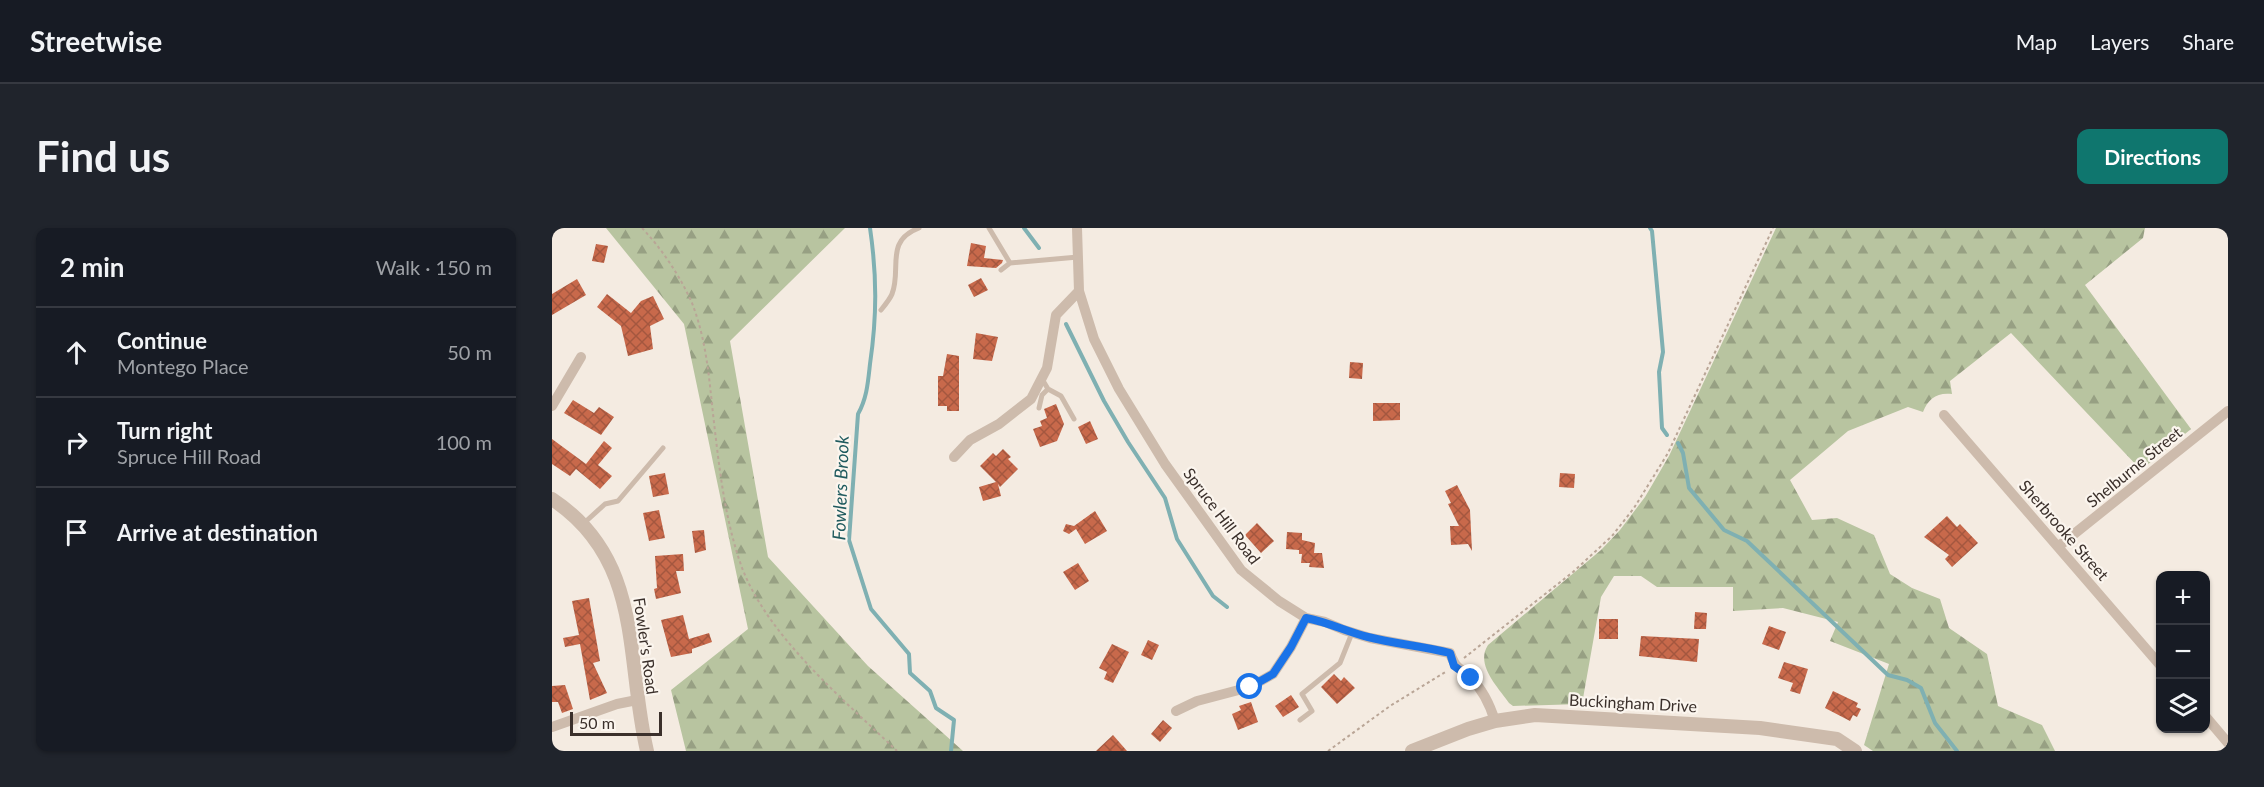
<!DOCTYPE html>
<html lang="en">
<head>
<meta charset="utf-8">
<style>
  :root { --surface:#171b24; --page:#20242c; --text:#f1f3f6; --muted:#9ea1a6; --line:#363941; --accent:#0f766e }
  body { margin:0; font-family:Lato,sans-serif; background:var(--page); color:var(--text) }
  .controls { position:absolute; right:18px; bottom:18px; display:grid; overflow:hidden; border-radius:12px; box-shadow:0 2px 4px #0004 }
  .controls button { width:54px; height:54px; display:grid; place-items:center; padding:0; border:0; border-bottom:2px solid var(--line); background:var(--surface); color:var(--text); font:30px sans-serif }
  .scale { position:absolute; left:18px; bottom:15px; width:92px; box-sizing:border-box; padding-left:6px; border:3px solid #3b302b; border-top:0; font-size:16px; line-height:21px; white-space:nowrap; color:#3b302b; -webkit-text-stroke:4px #fbf5ee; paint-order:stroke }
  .stop { position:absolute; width:18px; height:18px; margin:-14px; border:4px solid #1a73e8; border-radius:50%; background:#fff }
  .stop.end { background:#1a73e8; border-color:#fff; box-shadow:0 2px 6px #0008 }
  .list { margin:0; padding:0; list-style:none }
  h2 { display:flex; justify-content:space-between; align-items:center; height:78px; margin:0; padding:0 24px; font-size:26px }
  h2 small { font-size:20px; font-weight:400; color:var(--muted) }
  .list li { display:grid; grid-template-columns:39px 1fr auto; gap:18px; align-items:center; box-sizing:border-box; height:90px; padding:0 24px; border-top:2px solid var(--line) }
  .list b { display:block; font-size:22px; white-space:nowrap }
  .list p { margin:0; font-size:20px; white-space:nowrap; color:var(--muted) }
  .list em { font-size:20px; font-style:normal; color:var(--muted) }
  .icon { flex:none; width:33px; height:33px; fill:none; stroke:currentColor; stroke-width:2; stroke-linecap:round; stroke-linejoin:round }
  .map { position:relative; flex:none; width:1676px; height:523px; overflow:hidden; border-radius:12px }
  header { display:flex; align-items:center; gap:36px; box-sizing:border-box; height:84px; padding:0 30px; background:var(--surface); border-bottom:2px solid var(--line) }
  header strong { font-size:28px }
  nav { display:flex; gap:33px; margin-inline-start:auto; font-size:21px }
  .intro { display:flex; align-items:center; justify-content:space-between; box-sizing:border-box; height:144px; padding:0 36px }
  h1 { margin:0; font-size:42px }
  .button { padding:15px 27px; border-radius:12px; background:var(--accent); color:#fff; font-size:21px; font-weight:700 }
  main { display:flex; gap:36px; padding:0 36px }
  aside { flex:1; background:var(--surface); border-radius:12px; box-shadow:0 2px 4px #0004 }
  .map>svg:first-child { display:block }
  .forest { fill:url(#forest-firs) }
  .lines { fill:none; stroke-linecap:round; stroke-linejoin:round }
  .stream { stroke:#7fb0b2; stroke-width:4 }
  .building { fill:url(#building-cross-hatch) }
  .path { stroke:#b9a596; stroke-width:2; stroke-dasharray:3 3; stroke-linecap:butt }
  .service { stroke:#cdbbac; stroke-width:5 }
  .minor { stroke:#cdbbac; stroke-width:10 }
  .tertiary { stroke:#cdbbac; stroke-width:14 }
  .route { stroke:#1a73e8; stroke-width:8 }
  .labels { text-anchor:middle; stroke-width:4.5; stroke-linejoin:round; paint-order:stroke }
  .street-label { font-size:16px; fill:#3b302b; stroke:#fbf5ee }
  .water-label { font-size:18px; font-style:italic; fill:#1f5a5e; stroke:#fbf5ee }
</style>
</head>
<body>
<header>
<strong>Streetwise</strong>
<nav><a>Map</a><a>Layers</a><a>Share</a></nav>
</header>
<div class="intro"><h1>Find us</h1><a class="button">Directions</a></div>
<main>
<aside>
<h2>2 min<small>Walk · 150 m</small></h2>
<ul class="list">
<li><svg class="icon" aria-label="ahead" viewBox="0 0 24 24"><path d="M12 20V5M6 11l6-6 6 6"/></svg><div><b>Continue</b><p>Montego Place</p></div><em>50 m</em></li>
<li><svg class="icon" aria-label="right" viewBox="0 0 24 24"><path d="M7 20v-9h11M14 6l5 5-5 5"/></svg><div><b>Turn right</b><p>Spruce Hill Road</p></div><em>100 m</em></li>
<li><svg class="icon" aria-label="arrive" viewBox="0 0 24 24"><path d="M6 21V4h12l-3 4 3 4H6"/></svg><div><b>Arrive at destination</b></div></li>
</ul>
</aside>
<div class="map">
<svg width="1676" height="523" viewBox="0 0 1676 523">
  <defs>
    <pattern id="forest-firs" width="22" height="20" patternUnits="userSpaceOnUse" patternTransform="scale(1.5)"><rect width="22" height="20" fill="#b8c4a0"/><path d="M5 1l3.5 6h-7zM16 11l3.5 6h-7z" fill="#97a083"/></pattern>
    <pattern id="building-cross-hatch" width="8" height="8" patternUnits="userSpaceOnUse" patternTransform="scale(1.5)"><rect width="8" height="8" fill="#c8694b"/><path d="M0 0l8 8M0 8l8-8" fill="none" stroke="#a4573f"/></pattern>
  </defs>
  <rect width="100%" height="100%" fill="#f4ebe1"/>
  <path class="forest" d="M54,0H293L178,113L216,329L316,438L411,523H134L119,462L196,401L132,96Z
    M1224,0H1593L1591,10L1533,57L1639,201L1589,242L1459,105L1398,153L1400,166C1385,164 1376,171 1371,184L1356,179L1296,203L1238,252L1260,292L1285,290L1322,307L1338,346L1360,360L1388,371L1397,400L1435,426L1446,478L1490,497L1503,523H1321L1312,517L1337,436L1278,413L1286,394L1231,380L1181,383V359H1105L1089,348H1062L1049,369L1030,476L961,478L957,475C946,459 923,437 936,417L1049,322L1068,302L1093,269L1117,228Z"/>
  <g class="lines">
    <path class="stream" d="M318,0C325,48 325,88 318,136C316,154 315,170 306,186L297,312L319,381L357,426L358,445L378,463L384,480L402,492L399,523
      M472,0L487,20
      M1098,0L1100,3L1111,124L1107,144L1110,200L1115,207
      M514,96L552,173L576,214L613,270L625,311L661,368L675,379
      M1126,215L1131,225L1137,260L1172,302L1195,313L1336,447L1355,452L1369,460L1383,495L1405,523"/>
  </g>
  <path class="building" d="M419,15L434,18L432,30L451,32L450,35L444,40L415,38Z
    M44,16L56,18L52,35L40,33Z
    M429,50L436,62L422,69L416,57Z
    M25,51L34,67L0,87V66Z
    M55,66L79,85L89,73L101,68L112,91L98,98L101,121L76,128L69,98L45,79Z
    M424,105L446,109L440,133L421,131Z
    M395,126L407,128V183H395V178H386V148H391Z
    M798,134L811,135L810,151L797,150Z
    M21,172L42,185L47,179L62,189L49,207L12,185Z
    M821,175H848V192L821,193Z
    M504,176L512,196L505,213L488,219L481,201L490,198L488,193L495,190L492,181Z
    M538,193L546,211L534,216L526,199Z
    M0,211L34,236L52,213L60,220L46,237L60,248L48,261L24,241L18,248L0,236Z
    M451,221L459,229L456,231L466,241L448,259L446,256L449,268L431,273L427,259L444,254L428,238L441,225L444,228Z
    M113,245L117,266L101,269L97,248Z
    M1008,245L1023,246L1022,260L1007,259Z
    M905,257L918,282L920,323L916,316L899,317L898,298H907L896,276L899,275L893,263Z
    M107,282L113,310L97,313L91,285Z
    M543,283L555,303L533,316L524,301L517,306L511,303L514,296L522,298Z
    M1395,288L1405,299L1408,296L1426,315L1400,339L1393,331L1397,327L1372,309Z
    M705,295L722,313L709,325L693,307Z
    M152,302L154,322L143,325L140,303Z
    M735,304L750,305V312L763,315L762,325H770L772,340L757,339L758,335H749L750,326H747V322L734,321Z
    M131,326L132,343H124L129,365L104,371L102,361L105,360L103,328Z
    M526,335L537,353L523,362L511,344Z
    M37,370L48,433L41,435L55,465L38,472L28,416L13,419L11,410L27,407L20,373Z
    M1143,384L1155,385L1154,401H1142Z
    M131,387L137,411L157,405L160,414L140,421V425L119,429L109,392Z
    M1047,391H1066V411H1047Z
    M1217,398L1234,404L1227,422L1210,416Z
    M1089,408L1147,411L1145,434L1087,428Z
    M596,412L607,417L600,432L589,427Z
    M560,416L577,424L561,455L552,451L555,444L547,440Z
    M1232,434L1256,441L1248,466L1238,463L1241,455L1226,450Z
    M782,446L789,453L792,449L803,460L785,476L769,459Z
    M13,457L21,481L10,485L6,474H0V458Z
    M1281,463L1306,475L1304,479L1309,481L1305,489L1301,487L1298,493L1273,480Z
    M739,467L747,479L731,489L723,478Z
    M699,474L706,494L686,502L680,486L689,482L687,478Z
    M611,492L620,500L608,514L599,506Z
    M561,507L575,523H544Z"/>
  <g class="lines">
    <path class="path" d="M90,0C110,21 128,48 140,75C154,111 157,148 161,186C167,237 172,288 189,337C214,407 292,472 345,523
      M912,430L1021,344L1060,308L1082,280L1116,225L1221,0
      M776,523L838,478L895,443"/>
    <path class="service" d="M437,0L458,35
      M449,42L458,35L526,29
      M329,82C333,77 338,71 340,66C350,41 332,13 367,0
      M490,151L496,161L509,168L522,191
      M487,180L490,167L496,161
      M31,296L53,276L66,273L111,220
      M748,492L760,483L750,466L788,435L800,405"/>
    <path class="minor" d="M525,0L527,63L542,111L567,161L613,236L689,342L727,373L754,390L773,394L792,402L818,410L898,425C904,442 908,439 919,450C931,462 938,477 943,493
      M0,178L29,129
      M1392,187L1608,437
      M402,229L418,212L447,196L479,171L495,140L504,87L527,63
      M1507,318L1676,183
      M624,483L645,473L698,459L721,446L739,419L754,390
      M1654,489L1676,515
      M0,499L65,476L85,472"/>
    <path class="tertiary" d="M0,271C92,332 73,430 95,523
      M860,523L916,501L943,493L983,487L1208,500L1285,511L1303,523"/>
  </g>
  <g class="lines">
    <path class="route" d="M698,459L721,446L739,419L754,390C776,394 795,404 816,409C843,416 871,418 898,425L902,438L919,450"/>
  </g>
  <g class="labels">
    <g class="street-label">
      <text transform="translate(1582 239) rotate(-39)" y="6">Shelburne Street</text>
      <text transform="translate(670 288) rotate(53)" y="6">Spruce Hill Road</text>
      <text transform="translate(1512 302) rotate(49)" y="6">Sherbrooke Street</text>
      <text transform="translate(94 418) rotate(82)" y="6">Fowler's Road</text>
      <text transform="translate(1081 475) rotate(3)" y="6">Buckingham Drive</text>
    </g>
    <g class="water-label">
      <text transform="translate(289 260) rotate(-88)" y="6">Fowlers Brook</text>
    </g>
  </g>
</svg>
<div class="controls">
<button>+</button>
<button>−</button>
<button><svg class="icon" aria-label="layers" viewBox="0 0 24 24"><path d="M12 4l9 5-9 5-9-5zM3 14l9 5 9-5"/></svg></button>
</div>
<div class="scale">50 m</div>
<div class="stop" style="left:698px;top:459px"></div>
<div class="stop end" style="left:919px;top:450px"></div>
</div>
</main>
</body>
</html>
